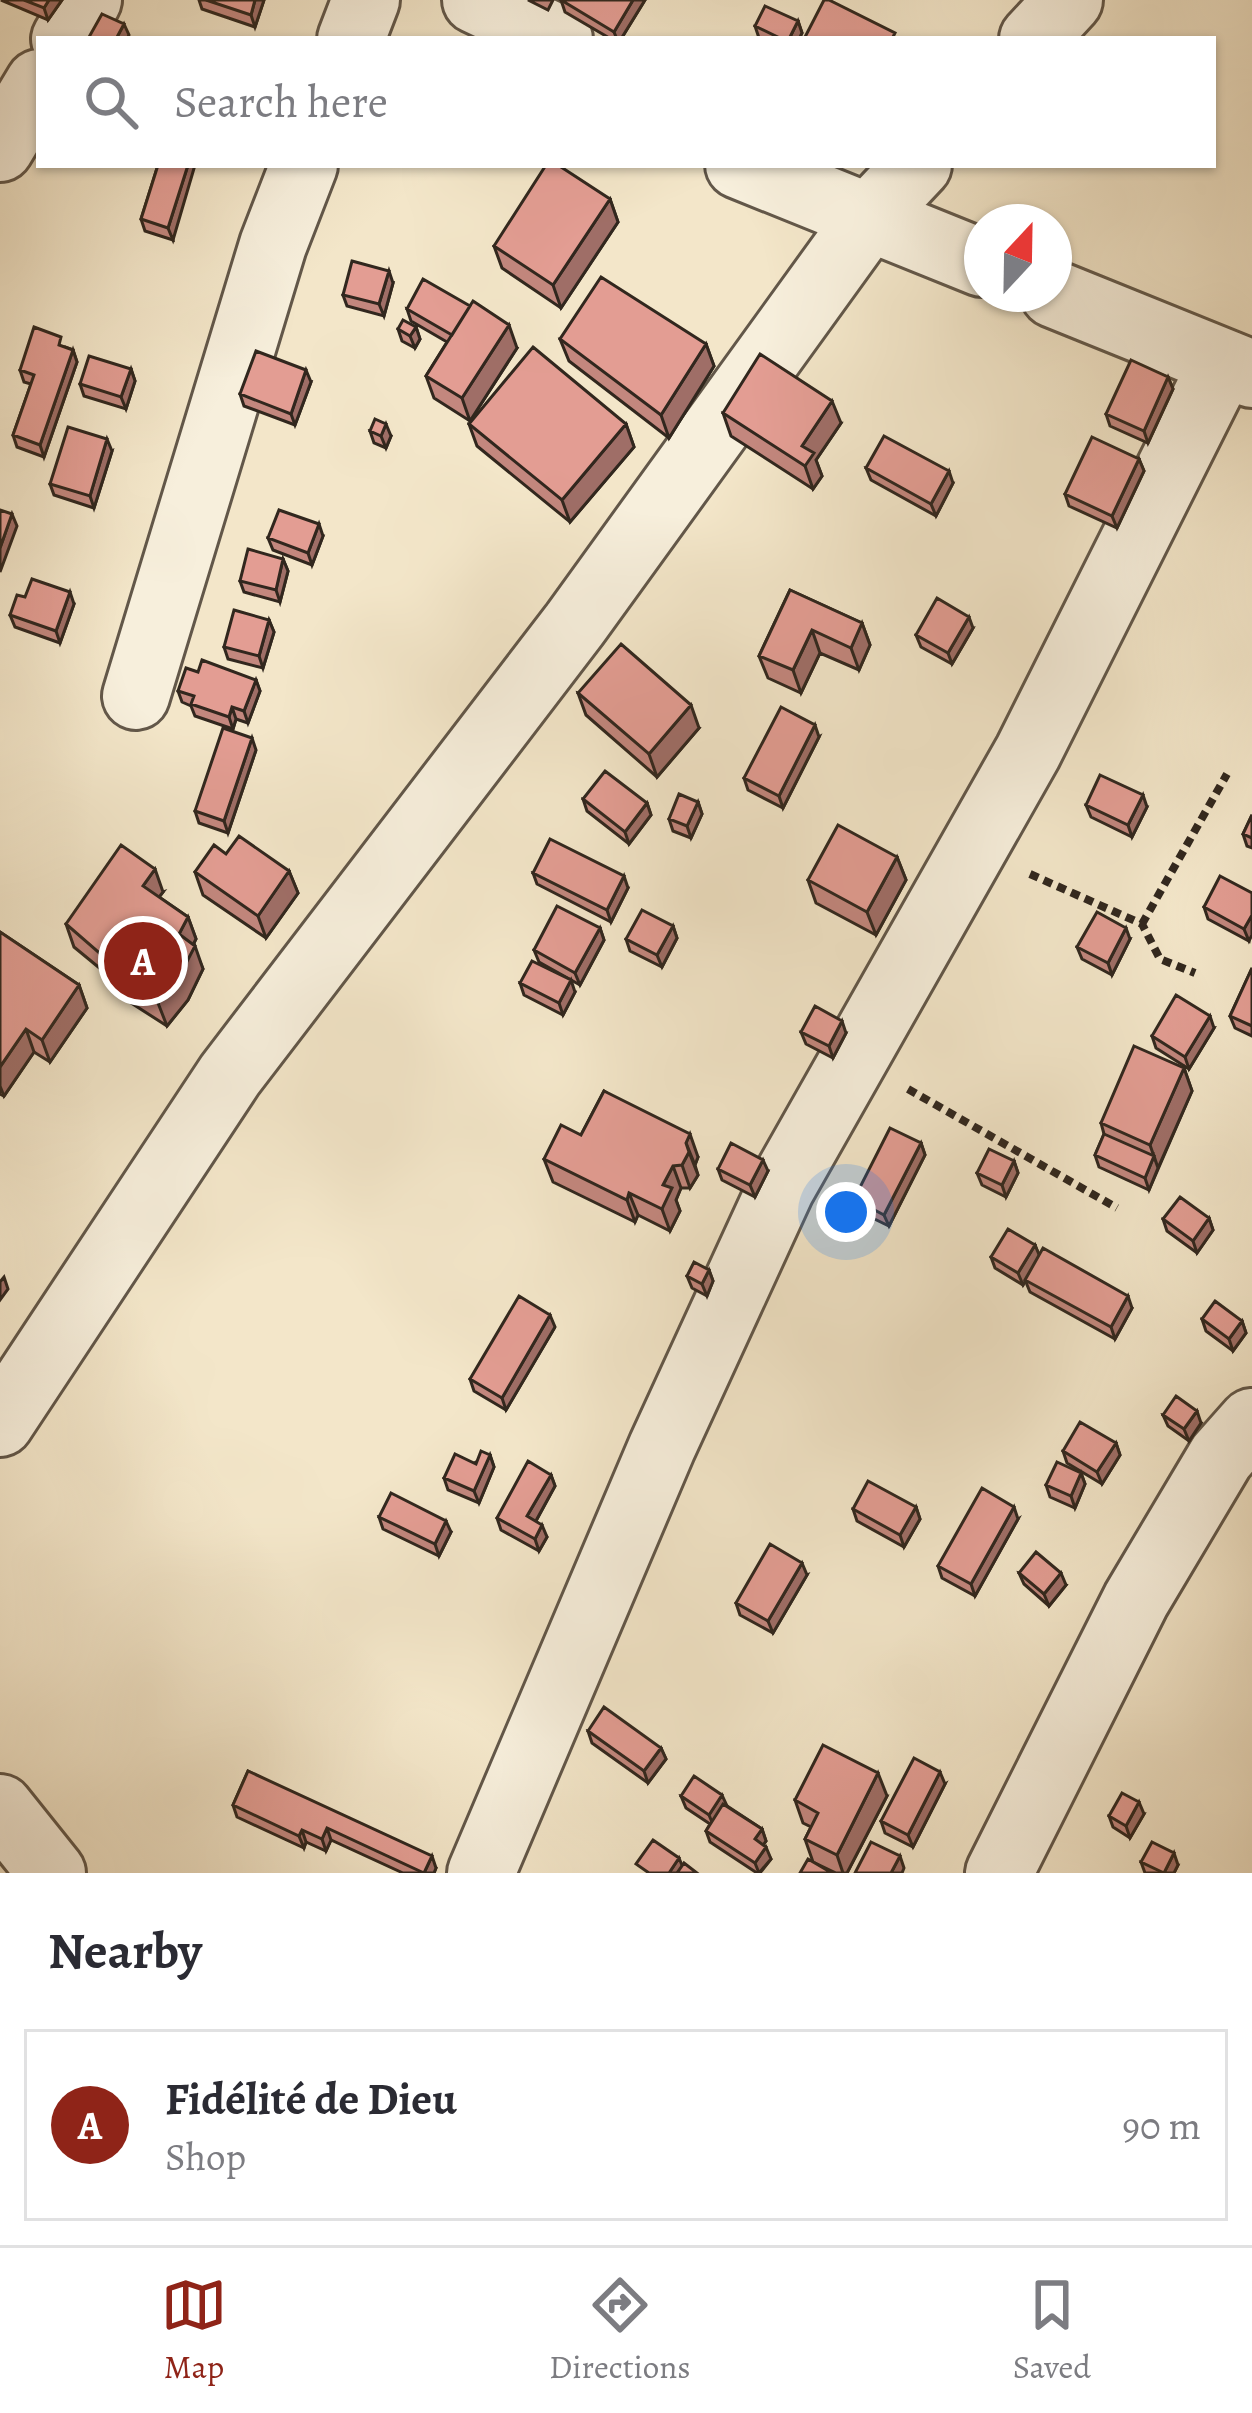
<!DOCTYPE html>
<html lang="en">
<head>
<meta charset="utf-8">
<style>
  :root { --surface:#fff; --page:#f2f2f3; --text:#2b2b33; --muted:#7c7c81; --line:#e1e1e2; --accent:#8f2418 }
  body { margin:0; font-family:Alegreya,serif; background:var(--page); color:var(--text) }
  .compass { position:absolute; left:964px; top:204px; width:108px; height:108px; border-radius:50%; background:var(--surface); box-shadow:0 3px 9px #0004; rotate:22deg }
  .you { position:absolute; left:846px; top:1212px; width:42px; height:42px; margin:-30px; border:9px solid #fff; border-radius:50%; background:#1a73e8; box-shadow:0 0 0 18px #1a73e833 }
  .badge { display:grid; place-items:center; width:78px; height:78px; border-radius:50%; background:var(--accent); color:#fff; font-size:39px; font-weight:700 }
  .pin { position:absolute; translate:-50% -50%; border:6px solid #fff; box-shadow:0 3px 12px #0006 }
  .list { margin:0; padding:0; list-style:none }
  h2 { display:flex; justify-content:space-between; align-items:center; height:156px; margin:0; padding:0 48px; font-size:51px }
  h2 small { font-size:39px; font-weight:400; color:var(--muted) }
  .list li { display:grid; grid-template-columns:78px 1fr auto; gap:36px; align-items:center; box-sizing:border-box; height:192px; margin:0 24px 24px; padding:0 24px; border:3px solid var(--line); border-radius:0px }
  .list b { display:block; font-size:45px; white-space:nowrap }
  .list p { margin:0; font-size:39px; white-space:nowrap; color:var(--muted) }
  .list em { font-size:39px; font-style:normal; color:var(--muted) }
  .icon { flex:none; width:66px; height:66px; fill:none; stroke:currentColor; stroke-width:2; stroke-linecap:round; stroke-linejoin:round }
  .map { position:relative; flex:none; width:1252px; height:1873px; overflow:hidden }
  .search { position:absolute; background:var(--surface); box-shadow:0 3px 9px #0004; left:36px; right:36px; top:36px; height:132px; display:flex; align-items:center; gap:30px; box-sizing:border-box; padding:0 42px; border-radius:0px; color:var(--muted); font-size:45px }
  .sheet { height:372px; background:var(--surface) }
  nav { display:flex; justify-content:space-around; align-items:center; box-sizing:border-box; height:168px; border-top:3px solid var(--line); background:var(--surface); font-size:33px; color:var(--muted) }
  nav a { display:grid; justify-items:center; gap:6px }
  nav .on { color:var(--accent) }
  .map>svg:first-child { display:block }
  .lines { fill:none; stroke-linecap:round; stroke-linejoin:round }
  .minor-casing { stroke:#625749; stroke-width:72 }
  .path { stroke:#31271e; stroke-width:8; stroke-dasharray:9 6; stroke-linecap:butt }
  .minor { stroke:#f7efdc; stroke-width:66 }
  .wall { fill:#c3877e; stroke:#31271e; stroke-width:3 }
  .shaded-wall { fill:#9f6e67; stroke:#31271e; stroke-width:3 }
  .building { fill:#e39d93; stroke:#31271e; stroke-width:3 }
</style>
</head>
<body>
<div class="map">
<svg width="1252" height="1873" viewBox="0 0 1252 1873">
  <rect width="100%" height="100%" fill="#f3e6c9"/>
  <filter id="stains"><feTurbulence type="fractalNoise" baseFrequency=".00167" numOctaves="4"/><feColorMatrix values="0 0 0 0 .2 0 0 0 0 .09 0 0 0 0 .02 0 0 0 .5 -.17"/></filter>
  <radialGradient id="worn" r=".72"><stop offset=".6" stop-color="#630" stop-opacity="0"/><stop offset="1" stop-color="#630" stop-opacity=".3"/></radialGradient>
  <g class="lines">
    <defs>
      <path id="minor" d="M476,0L559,39
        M65,39L88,0
        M351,39L366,0
        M1033,39L1069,0
        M0,148L39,83
        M739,165L982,263
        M1054,294L1252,374
        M136,696L273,245L304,165
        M0,1423L230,1075L575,624L870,216L918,165
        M0,1808L52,1873
        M481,1873L662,1447L781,1188L1028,752L1222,365
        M999,1873L1136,1600L1221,1457L1252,1422"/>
    </defs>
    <use href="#minor" class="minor-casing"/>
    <path class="path" d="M1030,874L1142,924L1160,959L1195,973
      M1142,924L1227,774
      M908,1089L1117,1208"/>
    <use href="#minor" class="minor"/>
  </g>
  <path class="wall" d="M1,0H62L48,20Z
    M199,0H264L255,27L202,9Z
    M528,0H553L548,10Z
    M561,0H645L621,39H611L565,12Z
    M798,21L802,33L799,39H762L759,38L755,26Z
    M158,165L173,240L145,231L141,219Z
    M610,199L618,222L561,308L502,268L494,246Z
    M393,283L384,316L347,306L343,295Z
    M407,309L517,348L470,421L434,398L426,376L447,342L411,321Z
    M416,327L420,339L415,348L402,341L398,329Z
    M560,339L706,344L714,366L669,438L569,361Z
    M65,347L73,350L77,362L44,457L17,447L13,435L31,384L24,382L20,370Z
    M131,369L135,381L126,409L84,396L80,384Z
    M1168,377L1173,389L1148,443L1110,426L1106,414Z
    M311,382L295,425L244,406L240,394Z
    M723,413L841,423L816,460L822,476L813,489L731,436Z
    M469,424H626L634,447L570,522L477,446Z
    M370,431L391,436L386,448L374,443Z
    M112,451L94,508L54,495L50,484Z
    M1139,459L1144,471L1117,528L1069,506L1065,494Z
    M866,468L953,483L936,516L871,480Z
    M323,536L312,565L273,550L268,538Z
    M283,559L288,571L280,602L244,592L240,581Z
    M790,590L862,623L870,645L859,670L820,653L801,693L768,678L759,656Z
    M25,597L74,604L60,643L15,627L10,615Z
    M269,620L274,632L263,668L228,659L224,647Z
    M973,628L952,664L921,647L916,635Z
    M198,672L256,680L260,691L248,723L236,719L233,729L195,716L191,706L182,702L178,691Z
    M578,693L699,728L657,777L586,715Z
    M819,737L783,808L748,790L744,778Z
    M256,750L228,833L199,823L195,811Z
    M583,799L647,803L651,815L629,844L587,811Z
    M698,802L702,814L691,838L673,831L669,819Z
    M1086,805L1147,807L1132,837L1091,817Z
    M1252,815V848L1247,846L1243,834Z
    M226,854L289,871L298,893L266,938L203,895L195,872Z
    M897,857L906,880L876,935L816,903L808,880Z
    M533,873L628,888L611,922L537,884Z
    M163,892L159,897L188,917L196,939L193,945L203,969L188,1000L167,1026L114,992L108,975L74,947L66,924Z
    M1252,893L1249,941L1208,919L1204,907Z
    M673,926L677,938L662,967L630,951L626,939Z
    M600,928L604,940L580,985L539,962L534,950Z
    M0,932L79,985L87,1008L50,1062L34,1052L4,1096L0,1094Z
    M1130,939L1112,975L1082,959L1077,947Z
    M1252,968V1036L1235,1028L1230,1016Z
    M520,983L575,992L563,1015L524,995Z
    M1214,1028L1189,1069L1156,1048L1152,1036Z
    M801,1032L846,1033L833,1058L806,1044Z
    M1184,1068L1192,1091L1149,1190L1099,1167L1095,1155L1104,1134L1101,1123Z
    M604,1091L698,1157L695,1165L698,1175L690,1188H681L676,1200L680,1211L670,1231L638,1215L635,1222L553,1182L544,1159L581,1135Z
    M921,1143L925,1155L889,1226L858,1211L854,1199Z
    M1014,1161L1018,1173L1006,1197L982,1185L977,1173Z
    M718,1169L768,1171L755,1197L722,1180Z
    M1209,1218L1213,1230L1197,1253L1167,1231L1163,1219Z
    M1035,1245L1039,1255L1132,1308L1115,1339L1030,1292L1025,1280L1023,1285L995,1268L991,1257Z
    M709,1270L713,1281L707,1296L692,1288L687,1276Z
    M1202,1319L1242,1321L1246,1333L1233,1351L1206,1331Z
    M555,1327L506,1410L474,1391L470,1379Z
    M1163,1415L1201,1423L1189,1441L1168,1426Z
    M1116,1443L1120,1455L1102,1484L1067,1463L1063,1451Z
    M490,1455L494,1467L479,1503L448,1490L444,1478Z
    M1081,1473L1085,1484L1075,1508L1050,1497L1046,1485Z
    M551,1475L555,1486L536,1521L547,1537L539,1551L501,1530L497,1518Z
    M916,1507L920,1519L904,1547L857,1521L853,1509Z
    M379,1517L451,1532L439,1556L383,1529Z
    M1018,1519L975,1596L942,1578L938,1566Z
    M1019,1573L1066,1585L1049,1606L1024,1584Z
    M807,1575L773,1633L740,1615L736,1603Z
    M588,1731L661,1748L666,1759L648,1783L592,1743Z
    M248,1771L436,1868L434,1873H403L331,1840L326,1851L306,1842L304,1848L237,1817L233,1805Z
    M945,1784L913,1847L885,1833L881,1821Z
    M681,1796L727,1806L762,1829L766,1841L763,1845L771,1859L760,1873H757L710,1842L706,1831L710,1824L686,1808Z
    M887,1796L847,1873H836L813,1862L805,1839L811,1827L803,1823L795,1800Z
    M1144,1814L1130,1838L1113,1827L1109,1816Z
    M1141,1862L1178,1865L1174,1873H1145Z"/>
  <path class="shaded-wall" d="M49,0H62L48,20L44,8Z
    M255,0H264L255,27L251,15Z
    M633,0H645L621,39H617L614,32Z
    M798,21L802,33L799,39H789Z
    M124,24L129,35L127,39H116Z
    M188,165H195L173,240L168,228Z
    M610,199L618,222L561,308L553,285Z
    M389,271L393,283L384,316L379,304Z
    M509,325L517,348L470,421L462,398Z
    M416,327L420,339L415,348L410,336Z
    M706,344L714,366L669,438L661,415Z
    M73,350L77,362L44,457L40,445Z
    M131,369L135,381L126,409L121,397Z
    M306,370L311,382L295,425L291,414Z
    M1168,377L1173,389L1148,443L1144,431Z
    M832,401L841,423L816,460L822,476L813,489L805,466L802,446Z
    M386,424L391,436L386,448L381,436Z
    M626,424L634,447L570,522L562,500Z
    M107,439L112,451L94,508L90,496Z
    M1139,459L1144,471L1117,528L1112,516Z
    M949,471L953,483L936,516L931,504Z
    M12,514L17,526L0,572V548Z
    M319,524L323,536L312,565L308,553Z
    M283,559L288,571L280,602L276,590Z
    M70,592L74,604L60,643L56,631Z
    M969,617L973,628L952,664L948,653Z
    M269,620L274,632L263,668L259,656Z
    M862,623L870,645L859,670L851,648Z
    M812,630L820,653L801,693L793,670Z
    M256,680L260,691L248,723L244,711Z
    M691,705L699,728L657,777L649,754Z
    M232,707L236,719L233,729L229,717Z
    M815,725L819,737L783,808L779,796Z
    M252,738L256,750L228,833L224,821Z
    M1143,795L1147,807L1132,837L1128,825Z
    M698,802L702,814L691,838L687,826Z
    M647,803L651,815L629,844L625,832Z
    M897,857L906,880L876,935L867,912Z
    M155,869L163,892L151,908L143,886Z
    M289,871L298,893L266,938L258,916Z
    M624,876L628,888L611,922L607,910Z
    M1252,915V935L1249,941L1244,929Z
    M188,917L196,939L187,956L179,934Z
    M673,926L677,938L662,967L657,955Z
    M600,928L604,940L580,985L575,973Z
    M1126,928L1130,939L1112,975L1108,963Z
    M195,946L203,969L188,1000L167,1026L158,1003Z
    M571,980L575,992L563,1015L559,1003Z
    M79,985L87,1008L50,1062L42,1040Z
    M1210,1016L1214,1028L1189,1069L1185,1057Z
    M842,1021L846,1033L833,1058L829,1046Z
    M26,1029L34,1052L4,1096L0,1086V1067Z
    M1184,1068L1192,1091L1158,1168L1150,1145Z
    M690,1134L698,1157L695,1165L686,1143Z
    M921,1143L925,1155L889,1226L884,1215Z
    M689,1152L698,1175L690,1188L682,1165Z
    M1154,1156L1158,1168L1149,1190L1145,1178Z
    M763,1160L768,1171L755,1197L750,1185Z
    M1014,1161L1018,1173L1006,1197L1002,1185Z
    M673,1166L681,1188L676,1200L680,1211L670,1231L662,1209L663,1185Z
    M629,1193L638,1215L635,1222L627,1200Z
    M1209,1218L1213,1230L1197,1253L1193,1241Z
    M1035,1245L1040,1257L1023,1285L1018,1273Z
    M709,1270L713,1281L707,1296L702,1284Z
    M4,1277L8,1289L0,1300V1282Z
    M1128,1296L1132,1308L1115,1339L1111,1327Z
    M550,1315L555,1327L506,1410L502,1398Z
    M1242,1321L1246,1333L1233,1351L1229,1339Z
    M1197,1411L1201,1423L1189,1441L1184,1429Z
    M1116,1443L1120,1455L1102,1484L1097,1472Z
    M490,1455L494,1467L479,1503L474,1491Z
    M1081,1473L1085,1484L1075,1508L1071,1496Z
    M551,1475L555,1486L532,1528L527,1516Z
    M916,1507L920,1519L904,1547L900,1535Z
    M1014,1507L1018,1519L975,1596L971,1584Z
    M446,1521L451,1532L439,1556L435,1544Z
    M542,1525L547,1537L539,1551L535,1539Z
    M802,1563L807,1575L773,1633L768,1621Z
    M1061,1573L1066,1585L1049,1606L1044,1594Z
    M661,1748L666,1759L648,1783L644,1771Z
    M940,1772L945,1784L913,1847L908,1835Z
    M878,1773L887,1796L847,1873H843L837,1855Z
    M722,1795L727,1806L714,1827L709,1815Z
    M1139,1802L1144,1814L1130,1838L1126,1826Z
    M327,1828L331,1840L326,1851L322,1839Z
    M762,1829L766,1841L759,1851L755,1839Z
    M302,1830L306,1842L304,1848L299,1836Z
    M766,1847L771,1859L759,1873L755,1863Z
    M1174,1853L1178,1865L1174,1873H1164Z
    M432,1856L436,1868L434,1873H424Z
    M900,1856L904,1868L902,1873H891Z
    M679,1858L684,1870L682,1873H669Z"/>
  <path class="building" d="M24,0H49L44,8Z
    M206,0H255L251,15Z
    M561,0H633L614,32Z
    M824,0H829L895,33L892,39H804Z
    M765,6L798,21L789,39H782L755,26Z
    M102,14L124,24L116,39H93L89,37Z
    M158,165H188L168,228L141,219Z
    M546,165H558L610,199L553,285L494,246Z
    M352,261L389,271L379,304L343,295Z
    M601,277L706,344L661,415L560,339Z
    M423,279L470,306L452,335L407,309Z
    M473,301L509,325L462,398L426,376Z
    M403,320L416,327L410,336L398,329Z
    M34,327L61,337L59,345L73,350L40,445L13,435L34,375L20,370Z
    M533,347L626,424L562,500L469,424Z
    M256,351L306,370L291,414L240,394Z
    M760,354L832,401L802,446L814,453L805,466L723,413Z
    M89,356L131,369L121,397L80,384Z
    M1131,360L1168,377L1144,431L1106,414Z
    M375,419L386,424L381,436L370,431Z
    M68,427L107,439L90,496L50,484Z
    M884,436L949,471L931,504L866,468Z
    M1092,437L1139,459L1112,516L1065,494Z
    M0,510L12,514L0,548Z
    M279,510L319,524L308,553L268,538Z
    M248,549L283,559L276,590L240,581Z
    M32,579L70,592L56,631L10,615L17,595L25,597Z
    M790,590L862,623L851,648L812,630L793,670L759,656Z
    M937,598L969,617L948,653L916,635Z
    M234,610L269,620L259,656L224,647Z
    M621,644L691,705L649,754L578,693Z
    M202,660L256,680L244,711L232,707L229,717L191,704L194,696L178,691L186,668L198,672Z
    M781,707L815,725L779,796L744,778Z
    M223,728L252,738L224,821L195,811Z
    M605,771L647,803L625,832L583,799Z
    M1100,775L1143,795L1128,825L1086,805Z
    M679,794L698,802L687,826L669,819Z
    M1252,815V838L1243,834Z
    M838,825L897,857L867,912L808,880Z
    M239,836L289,871L258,916L195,872L214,845L226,854Z
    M550,839L624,876L607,910L533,873Z
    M121,845L155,869L143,886L188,917L179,934L195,946L179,977L158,1003L106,969L103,956L66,924Z
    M1220,876L1252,893V915L1244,929L1204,907Z
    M557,906L600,928L575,973L534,950Z
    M642,910L673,926L657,955L626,939Z
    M1097,912L1126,928L1108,963L1077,947Z
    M0,932L79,985L42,1040L26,1029L0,1067Z
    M532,961L571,980L559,1003L520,983Z
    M1252,968V1026L1230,1016Z
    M1176,995L1210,1016L1185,1057L1152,1036Z
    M815,1006L842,1021L829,1046L801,1032Z
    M1134,1046L1184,1068L1150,1145L1101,1123Z
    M604,1091L690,1134L686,1143L689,1152L682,1165L673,1166L663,1185L672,1188L662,1209L629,1193L627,1200L544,1159L561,1125L581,1135Z
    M890,1128L921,1143L884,1215L854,1199Z
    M1104,1134L1154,1156L1145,1178L1095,1155Z
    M731,1143L763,1160L750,1185L718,1169Z
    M989,1149L1014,1161L1002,1185L977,1173Z
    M1180,1197L1209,1218L1193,1241L1163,1219Z
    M1008,1229L1035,1245L1018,1273L991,1257Z
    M1043,1248L1128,1296L1111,1327L1025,1280Z
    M694,1262L709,1270L702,1284L687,1276Z
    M519,1296L550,1315L502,1398L470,1379Z
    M1215,1301L1242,1321L1229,1339L1202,1319Z
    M1176,1396L1197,1411L1184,1429L1163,1415Z
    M1080,1422L1116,1443L1097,1472L1063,1451Z
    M481,1451L490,1455L474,1491L444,1478L455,1454L476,1464Z
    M528,1461L551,1475L527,1516L542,1525L535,1539L497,1518Z
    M1057,1462L1081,1473L1071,1496L1046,1485Z
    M868,1481L916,1507L900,1535L853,1509Z
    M982,1488L1014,1507L971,1584L938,1566Z
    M391,1493L446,1521L435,1544L379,1517Z
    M770,1544L802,1563L768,1621L736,1603Z
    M1036,1552L1061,1573L1044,1594L1019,1573Z
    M604,1707L661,1748L644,1771L588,1731Z
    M823,1745L878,1773L837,1855L805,1839L818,1813L795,1800Z
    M914,1758L940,1772L908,1835L881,1821Z
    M248,1771L432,1856L424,1873L327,1828L322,1839L302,1830L299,1836L233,1805Z
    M694,1776L722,1795L709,1815L681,1796Z
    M1122,1793L1139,1802L1126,1826L1109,1816Z
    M723,1804L762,1829L755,1839L766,1847L755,1863L706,1831Z
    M653,1840L679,1858L669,1873H649L636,1864Z
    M871,1842L900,1856L891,1873H855Z
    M1152,1842L1174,1853L1164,1873L1141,1862Z
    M808,1859L832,1873H800Z
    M684,1863L697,1873H677Z"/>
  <rect width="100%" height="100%" filter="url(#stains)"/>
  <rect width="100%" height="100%" fill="url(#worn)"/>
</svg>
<svg class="compass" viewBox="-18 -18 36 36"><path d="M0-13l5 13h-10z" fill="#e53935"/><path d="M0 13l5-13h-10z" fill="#7c7c81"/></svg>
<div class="you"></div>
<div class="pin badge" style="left:143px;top:961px">A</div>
<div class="search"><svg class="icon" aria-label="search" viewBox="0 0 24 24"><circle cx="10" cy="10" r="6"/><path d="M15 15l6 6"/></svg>Search here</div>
</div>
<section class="sheet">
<h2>Nearby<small></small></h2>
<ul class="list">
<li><span class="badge">A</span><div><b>Fidélité de Dieu</b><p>Shop</p></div><em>90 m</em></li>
</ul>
</section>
<nav>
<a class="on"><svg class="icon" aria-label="map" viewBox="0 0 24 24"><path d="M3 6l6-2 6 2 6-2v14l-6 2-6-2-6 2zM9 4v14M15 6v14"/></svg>Map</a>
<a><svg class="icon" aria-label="directions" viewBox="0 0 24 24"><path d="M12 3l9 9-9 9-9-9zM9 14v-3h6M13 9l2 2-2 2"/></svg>Directions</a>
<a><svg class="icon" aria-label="saved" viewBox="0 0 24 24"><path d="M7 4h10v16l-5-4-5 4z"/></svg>Saved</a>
</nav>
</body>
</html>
